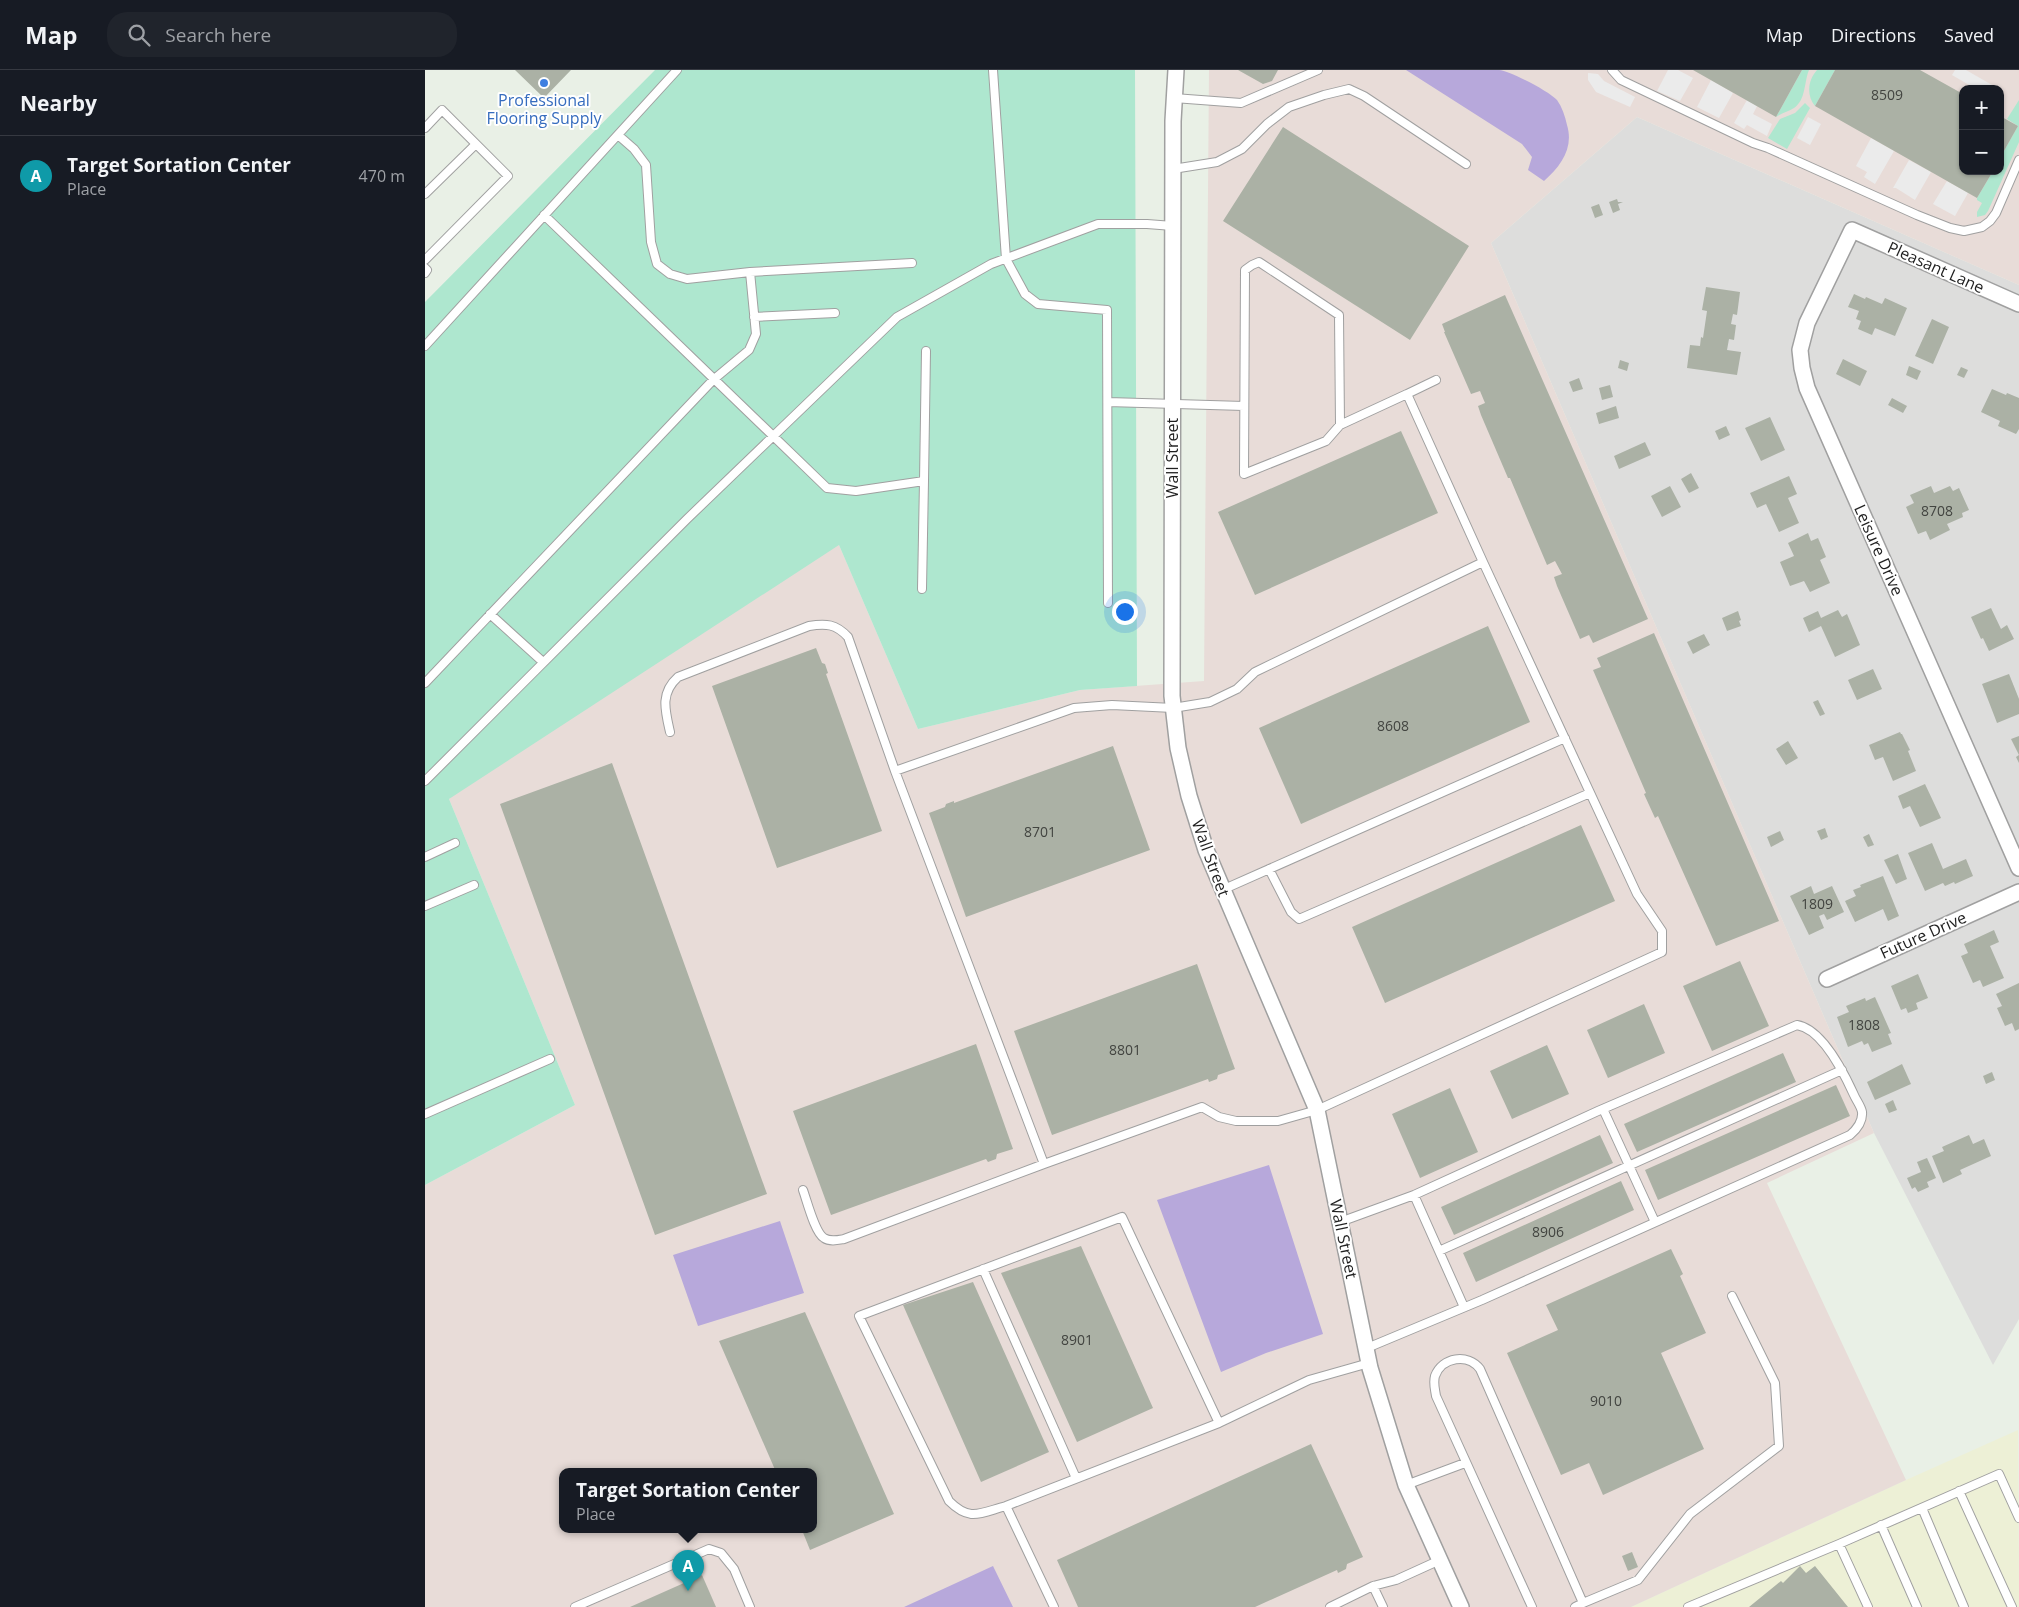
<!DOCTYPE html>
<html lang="en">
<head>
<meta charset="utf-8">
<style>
  :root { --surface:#171b24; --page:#20242c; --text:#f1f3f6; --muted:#9ea1a6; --line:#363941; --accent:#7c3aed }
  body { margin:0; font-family:"Open Sans",sans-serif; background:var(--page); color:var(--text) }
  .controls { position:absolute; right:15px; top:15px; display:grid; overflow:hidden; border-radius:10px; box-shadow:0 1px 4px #0004 }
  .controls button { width:45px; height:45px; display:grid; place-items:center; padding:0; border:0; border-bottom:1px solid var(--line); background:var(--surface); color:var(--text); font:25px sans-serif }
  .you { position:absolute; left:699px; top:541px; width:18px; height:18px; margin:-12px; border:4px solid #fff; border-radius:50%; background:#1a73e8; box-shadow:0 0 0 8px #1a73e833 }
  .badge { display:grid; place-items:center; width:32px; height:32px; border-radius:50%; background:var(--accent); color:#fff; font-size:16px; font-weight:700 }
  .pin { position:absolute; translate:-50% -41px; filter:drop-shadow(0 1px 2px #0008) }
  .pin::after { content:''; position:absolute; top:26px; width:18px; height:15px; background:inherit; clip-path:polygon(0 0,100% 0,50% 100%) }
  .popup { position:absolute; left:134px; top:1398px; width:258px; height:65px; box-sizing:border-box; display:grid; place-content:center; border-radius:10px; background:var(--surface); filter:drop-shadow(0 1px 4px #0005); font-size:16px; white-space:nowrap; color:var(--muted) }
  .popup b { font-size:19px; color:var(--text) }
  .popup::after { content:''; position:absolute; left:50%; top:100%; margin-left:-10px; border:10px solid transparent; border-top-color:var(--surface) }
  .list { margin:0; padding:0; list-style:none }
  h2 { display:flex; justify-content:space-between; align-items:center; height:65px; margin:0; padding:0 20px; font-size:21px }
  h2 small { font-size:16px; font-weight:400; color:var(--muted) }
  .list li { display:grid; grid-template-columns:32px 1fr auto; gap:15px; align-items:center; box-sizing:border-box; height:80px; padding:0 20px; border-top:1px solid var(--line) }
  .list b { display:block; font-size:19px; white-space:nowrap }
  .list p { margin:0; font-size:16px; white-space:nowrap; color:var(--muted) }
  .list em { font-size:16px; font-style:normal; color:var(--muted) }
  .icon { flex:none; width:28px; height:28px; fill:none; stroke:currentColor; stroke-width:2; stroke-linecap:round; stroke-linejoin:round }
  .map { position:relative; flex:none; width:1594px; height:1537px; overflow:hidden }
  header { display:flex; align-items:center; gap:30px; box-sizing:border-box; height:70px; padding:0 25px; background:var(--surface); border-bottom:1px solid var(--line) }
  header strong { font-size:24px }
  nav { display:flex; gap:28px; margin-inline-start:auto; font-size:18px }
  .search { width:350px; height:45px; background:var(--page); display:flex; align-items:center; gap:12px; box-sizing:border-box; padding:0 18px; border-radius:20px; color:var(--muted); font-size:19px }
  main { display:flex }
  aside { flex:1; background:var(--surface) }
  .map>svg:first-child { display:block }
  .residential { fill:#dddddc }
  .commercial { fill:#edf0d6 }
  .industrial { fill:#e8dcd8; fill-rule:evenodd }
  .grass { fill:#aee7cf }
  .parking { fill:#ebebeb }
  .water { fill:#b7a8db }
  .building { fill:#abb1a5 }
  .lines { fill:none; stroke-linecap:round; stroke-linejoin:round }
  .lane-casing { stroke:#a0a0a0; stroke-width:10 }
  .street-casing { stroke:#a0a0a0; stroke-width:18 }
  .lane { stroke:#fff; stroke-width:8 }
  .street { stroke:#fff; stroke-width:15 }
  .shop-dot { fill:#3f7fe0; stroke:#fff; stroke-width:2 }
  .labels { text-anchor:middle; stroke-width:4; stroke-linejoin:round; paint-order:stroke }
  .number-label { font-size:14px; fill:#424440 }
  .shop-label { font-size:16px; fill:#366cbe; stroke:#fff }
  .street-label { font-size:16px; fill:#1f1f1f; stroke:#fff }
</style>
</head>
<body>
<header>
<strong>Map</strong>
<div class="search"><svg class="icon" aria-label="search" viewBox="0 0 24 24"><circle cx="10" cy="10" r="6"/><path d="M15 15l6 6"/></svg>Search here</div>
<nav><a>Map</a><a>Directions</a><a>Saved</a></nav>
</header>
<main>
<aside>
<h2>Nearby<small></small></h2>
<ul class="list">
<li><span class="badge" style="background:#0f9aa8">A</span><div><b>Target Sortation Center</b><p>Place</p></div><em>470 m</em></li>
</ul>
</aside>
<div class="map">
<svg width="1594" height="1537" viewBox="0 0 1594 1537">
  <rect width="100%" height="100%" fill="#e9f0e6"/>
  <path class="residential" d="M1212,47L1594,215V1249L1568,1295L1449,1063L1066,173Z"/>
  <path class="commercial" d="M1593,1360L1594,1537H1206L1481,1410Z"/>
  <path class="industrial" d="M784,0H1594V215L1212,47L1066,173L1449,1063L1342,1113L1481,1410L1206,1537H0V1115L150,1035L24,729L344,416L414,475L493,659L655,620L779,611ZM1538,19H1575V101H1538ZM138,1402H388V1460H138Z"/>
  <path class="grass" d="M230,0H710L712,616L655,620L493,659L414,475L24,729L150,1035L0,1115V232Z
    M1377,0H1384C1379,12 1381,30 1369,38C1364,41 1357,43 1351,47Z
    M1392,0H1410L1390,36C1381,25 1383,10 1392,0Z
    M1594,30V72L1563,141L1560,145L1552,147V142L1557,133L1552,130V128L1568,101H1575V88L1593,56L1582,49Z
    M1380,33L1385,38L1362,79L1343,68L1355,49L1370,43Z"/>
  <path class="parking" d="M1243,0H1253L1268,8L1255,31L1232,21Z
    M1530,0H1541L1574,19H1551L1527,5Z
    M1163,3L1173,4L1179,11L1210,27L1205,37L1171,22L1163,10Z
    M1286,10L1308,23L1294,48L1272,37Z
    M1322,30L1332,36L1328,44L1347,54L1342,66L1322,55L1319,59L1309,53Z
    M1383,47L1396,54L1385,75L1372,68Z
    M1446,68L1469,81L1450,114L1439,107L1442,102L1431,96Z
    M1484,90L1506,102L1490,130L1471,118H1468Z
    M1522,111L1543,123L1530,146L1508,134Z"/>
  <path class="water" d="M981,0C1012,0 1044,0 1074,0C1085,1 1124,21 1132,30C1137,37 1140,46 1142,55C1149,78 1136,96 1119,111L1103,100L1107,87L1097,74Z
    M844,1095L898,1264L841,1283L796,1302L732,1130Z
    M355,1151L379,1223L273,1256L248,1185Z
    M568,1496L588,1537H479Z"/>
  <path class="building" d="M90,0H146L119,28Z
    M813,0H853L847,11L838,14Z
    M1268,0H1377L1351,47Z
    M1410,0H1495L1538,24V101H1568L1552,128L1390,36Z
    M1575,46L1593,56L1575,88Z
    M858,57L1044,176L985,270L798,151Z
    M1192,129L1193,132H1198L1193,134L1195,140L1188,143L1184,132Z
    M1174,134L1178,145L1170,148L1166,137Z
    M1281,217L1315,222L1312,245L1308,244L1306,254L1311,255L1309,270L1304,269L1302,280L1316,282L1312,305L1262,298L1265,275L1275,276L1276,267L1278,268L1282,241L1277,240Z
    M1429,224L1440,229L1441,227L1457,234L1460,228L1482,238L1470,266L1450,258L1447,265L1433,259L1436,251L1431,249L1434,241L1423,237Z
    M1080,225L1223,549L1168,573L1164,565L1155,569L1132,516L1129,507L1137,504L1130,491L1122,495L1085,408H1083L1056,345L1053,336L1060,333L1055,321L1046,324L1019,262H1020L1017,254Z
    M1507,249L1524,257L1508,294L1490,286Z
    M1418,289L1442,301L1435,316L1411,304Z
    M1195,290L1204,293L1202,301L1193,298Z
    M1484,296L1496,301L1492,310L1481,305Z
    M1536,297L1543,300L1539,308L1532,305Z
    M1154,308L1158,319L1148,322L1144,312Z
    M1185,315L1188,327L1177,330L1174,318Z
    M1567,319L1581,325L1582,323L1594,328V359L1591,364L1573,356L1575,351L1556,342Z
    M1467,328L1482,336L1478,343L1463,335Z
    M1191,336L1194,348L1174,354L1171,343Z
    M1345,347L1360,380L1336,391L1320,358Z
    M1301,356L1305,365L1294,370L1290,361Z
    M976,361L1013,443L830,525L793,442Z
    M1220,372L1226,385L1194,399L1189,386Z
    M1266,403L1274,418L1264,423L1256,409Z
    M1364,406L1372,424L1363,428L1374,453L1354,462L1341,434L1332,438L1325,423Z
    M1245,416L1256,437L1237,447L1226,426Z
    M1506,416L1509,423L1525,416L1528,421L1534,418L1544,440L1537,443L1538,447L1522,454L1525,460L1505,470L1501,461L1493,464L1481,437L1489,433L1485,425Z
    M1383,463L1386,471L1393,468L1401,487L1395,490L1405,513L1385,522L1379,511L1365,516L1355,492L1369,486L1363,473Z
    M1566,538L1576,559L1582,555L1589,569L1564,581L1558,568L1556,569L1546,547Z
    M1413,540L1417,547L1422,544L1435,575L1410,587L1396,556L1384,562L1378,548L1393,541L1396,548Z
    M1313,541L1316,550L1314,551L1316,556L1302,561L1297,548Z
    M1063,556L1105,652L876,754L834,658Z
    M1229,563L1354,851L1291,876L1233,746L1230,748L1219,724L1221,723L1168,600L1176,597L1172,588Z
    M1279,564L1285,575L1268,584L1262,572Z
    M391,578L397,593L400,594L403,603L401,604L457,761L352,798L287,616Z
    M1448,599L1457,619L1432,630L1423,610Z
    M1584,604L1594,629V644L1572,653L1557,614Z
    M1393,630L1400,644L1395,646L1388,632Z
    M1475,662L1476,664H1477L1485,680L1483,681L1491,701L1468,711L1458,687L1450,690L1444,675Z
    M1594,666V693L1591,687L1594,685L1586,669Z
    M1363,671L1373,688L1361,695L1351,679Z
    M688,676L725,780L541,847L504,743L520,737L521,734L529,731V733Z
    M187,693L342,1124L230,1165L75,734Z
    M1500,714L1516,748L1495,757L1485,736L1478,739L1473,726Z
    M1156,755L1190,831L960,933L927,857Z
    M1400,758L1403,767L1396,770L1392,761Z
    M1355,761L1359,770L1346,777L1342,767Z
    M1444,764L1449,775L1443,777L1438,767Z
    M1507,773L1518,799L1541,789L1548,806L1530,814L1529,812L1520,816L1518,813L1500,821L1483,783Z
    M1473,784L1482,809L1471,814L1459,790Z
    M1458,806L1474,846L1463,851L1458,839L1430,852L1420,831L1431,826L1428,820L1436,817L1435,815Z
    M1386,816L1389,824L1407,816L1419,842L1402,850L1399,844L1394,846L1399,858L1384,865L1365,826Z
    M1569,860L1574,872L1565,876L1579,908L1558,917L1555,910L1548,913L1536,886L1543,883L1539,874Z
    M1315,891L1344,956L1287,981L1258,916Z
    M772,894L810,999L793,1005L792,1009L784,1012L783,1009L627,1065L589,961Z
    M1493,904L1503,928L1491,933L1493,939L1483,943L1481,938L1476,940L1466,916Z
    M1594,913V959L1590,961L1587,953L1580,956L1572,938L1577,936L1571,924Z
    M1450,927L1466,963L1463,964L1467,974L1447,982L1443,973L1439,975L1437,971L1423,977L1412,947L1424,942L1421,936L1440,928L1441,931Z
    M1219,934L1240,983L1183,1008L1162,960Z
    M551,974L588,1079L572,1084L571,1089L563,1092L561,1089L406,1145L368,1041Z
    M1122,975L1144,1024L1087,1049L1065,1001Z
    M1358,983L1371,1012L1212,1082L1199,1054Z
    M1477,994L1486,1014L1450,1030L1442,1012Z
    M1567,1002L1570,1010L1561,1014L1558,1006Z
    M1411,1015L1425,1046L1233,1130L1220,1100Z
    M1025,1018L1053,1082L995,1108L967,1044Z
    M1468,1030L1472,1040L1464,1043L1460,1034Z
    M1175,1065L1188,1093L1029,1165L1016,1137Z
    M1544,1065L1548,1074L1559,1069L1566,1086L1535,1100L1537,1104L1518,1113L1507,1086L1519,1081L1517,1077Z
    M1502,1088L1511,1108L1502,1112L1504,1117L1493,1122L1490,1117L1487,1119L1482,1108L1496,1102L1492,1092Z
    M1196,1111L1209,1140L1051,1212L1038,1183Z
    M656,1176L728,1338L652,1372L576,1203Z
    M1246,1179L1258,1204L1255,1206L1281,1263L1236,1283L1279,1379L1178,1425L1164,1393L1136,1405L1082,1283L1133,1260L1121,1235Z
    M548,1212L624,1382L556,1412L478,1235Z
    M380,1242L469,1444L385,1480L377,1460H388V1402H351L294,1271Z
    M886,1374L938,1487L922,1494L921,1499L913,1503L912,1500L830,1537H653L632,1490Z
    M1207,1482L1213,1497L1203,1501L1197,1486Z
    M1375,1496L1381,1503L1390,1496L1423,1537H1324L1356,1511L1358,1513Z
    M277,1505L291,1537H205Z"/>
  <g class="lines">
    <defs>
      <path id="lane" d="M568,0L581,189L600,224L613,234L682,240L683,533
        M1187,0L1196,10L1328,73L1343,78L1492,145L1525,158L1539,161L1557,157L1565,151L1571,143L1594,90
        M749,28L816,33L893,0
        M0,58L17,40L83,106L0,190
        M193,65L209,79L221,95L226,172L232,194L245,204L262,209L325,202
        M748,99L792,92L817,79L842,54L864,37L899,25L924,19L939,26L1041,94
        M0,124L51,74
        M119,145L402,418L431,421L499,411L501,281
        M0,198L2,200L0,203
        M329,247L410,243
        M0,276L252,0
        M982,324L1011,310
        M683,332L819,336
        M915,355L914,245L834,192L827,195L820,200L819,404L901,371L915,355L982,324L1058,492
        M497,519L499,411
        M65,544L118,592
        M0,613L288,310L324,280L331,264L325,202L487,193
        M245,662C240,640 235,623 253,607L384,556C401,553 411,554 423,567L470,701L619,1094L777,1037L794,1047L811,1051H853L892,1040L1237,882V861L1212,824L1058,492L830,602L812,619L785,632L748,638L687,635L649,638L470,701
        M0,711L262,449L472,247L566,194L673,154H722L748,156
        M0,787L30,773
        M844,799L866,842L874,849L1165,723
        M797,820L1140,668
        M0,836L49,815
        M1178,1039L1230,1152
        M0,1044L125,989
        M378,1120C382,1131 390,1163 399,1168C405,1172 413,1170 419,1169L619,1094
        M989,1125L1039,1237
        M915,1152L989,1125L1173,1041L1372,955C1397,959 1419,1003 1429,1025C1431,1030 1436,1036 1437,1042C1438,1052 1432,1059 1425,1065L1057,1230L942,1278
        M1014,1181L1417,1000
        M558,1199L651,1408
        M981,1415L1040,1393
        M1534,1421L1587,1537
        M581,1436C555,1443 545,1452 524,1431L434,1246L697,1147L794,1353
        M1497,1438L1539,1537
        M1456,1455L1492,1537
        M1414,1474L1443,1537
        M948,1516L958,1537
        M1158,1533L1213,1510L1265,1444L1354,1376L1350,1313L1307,1226
        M150,1537L284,1479L296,1483L309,1499L325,1537
        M629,1537L581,1436L794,1353L884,1310L944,1293
        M905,1537L948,1516L971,1510L1015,1490
        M1107,1537L1011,1326C1010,1319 1008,1313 1010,1306C1017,1287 1043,1283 1055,1299L1158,1533L1150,1537
        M1263,1537L1414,1474L1574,1404L1594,1448"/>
      <path id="street" d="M751,0L748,51L747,626L753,678L764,726L781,780L892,1040L945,1298L981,1415L1036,1537
        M1594,234L1427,160L1382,253L1375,280L1377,298L1382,318L1594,798
        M1402,909L1594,822"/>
    </defs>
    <use href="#lane" class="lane-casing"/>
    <use href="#street" class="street-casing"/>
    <use href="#lane" class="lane"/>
    <use href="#street" class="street"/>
  </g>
  <circle class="shop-dot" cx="119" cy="13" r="5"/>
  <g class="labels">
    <g class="number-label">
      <text x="1462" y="30">8509</text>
      <text x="1512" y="446">8708</text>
      <text x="968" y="661">8608</text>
      <text x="615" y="767">8701</text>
      <text x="1392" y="839">1809</text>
      <text x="1439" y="960">1808</text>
      <text x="700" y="985">8801</text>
      <text x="1123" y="1167">8906</text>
      <text x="652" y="1275">8901</text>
      <text x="1181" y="1336">9010</text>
    </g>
    <g class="shop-label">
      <text x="119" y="36">Professional<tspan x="119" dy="18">Flooring Supply</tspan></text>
    </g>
    <g class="street-label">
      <text transform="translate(1511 197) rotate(24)" y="6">Pleasant Lane</text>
      <text transform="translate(747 388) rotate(-90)" y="6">Wall Street</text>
      <text transform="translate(1454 480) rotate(66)" y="6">Leisure Drive</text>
      <text transform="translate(786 788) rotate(70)" y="6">Wall Street</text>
      <text transform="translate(1498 865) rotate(-24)" y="6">Future Drive</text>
      <text transform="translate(919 1169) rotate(78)" y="6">Wall Street</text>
    </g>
  </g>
</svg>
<div class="controls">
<button>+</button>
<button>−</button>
</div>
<div class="you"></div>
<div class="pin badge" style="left:263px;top:1521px;background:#0f9aa8">A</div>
<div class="popup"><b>Target Sortation Center</b>Place</div>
</div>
</main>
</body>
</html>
